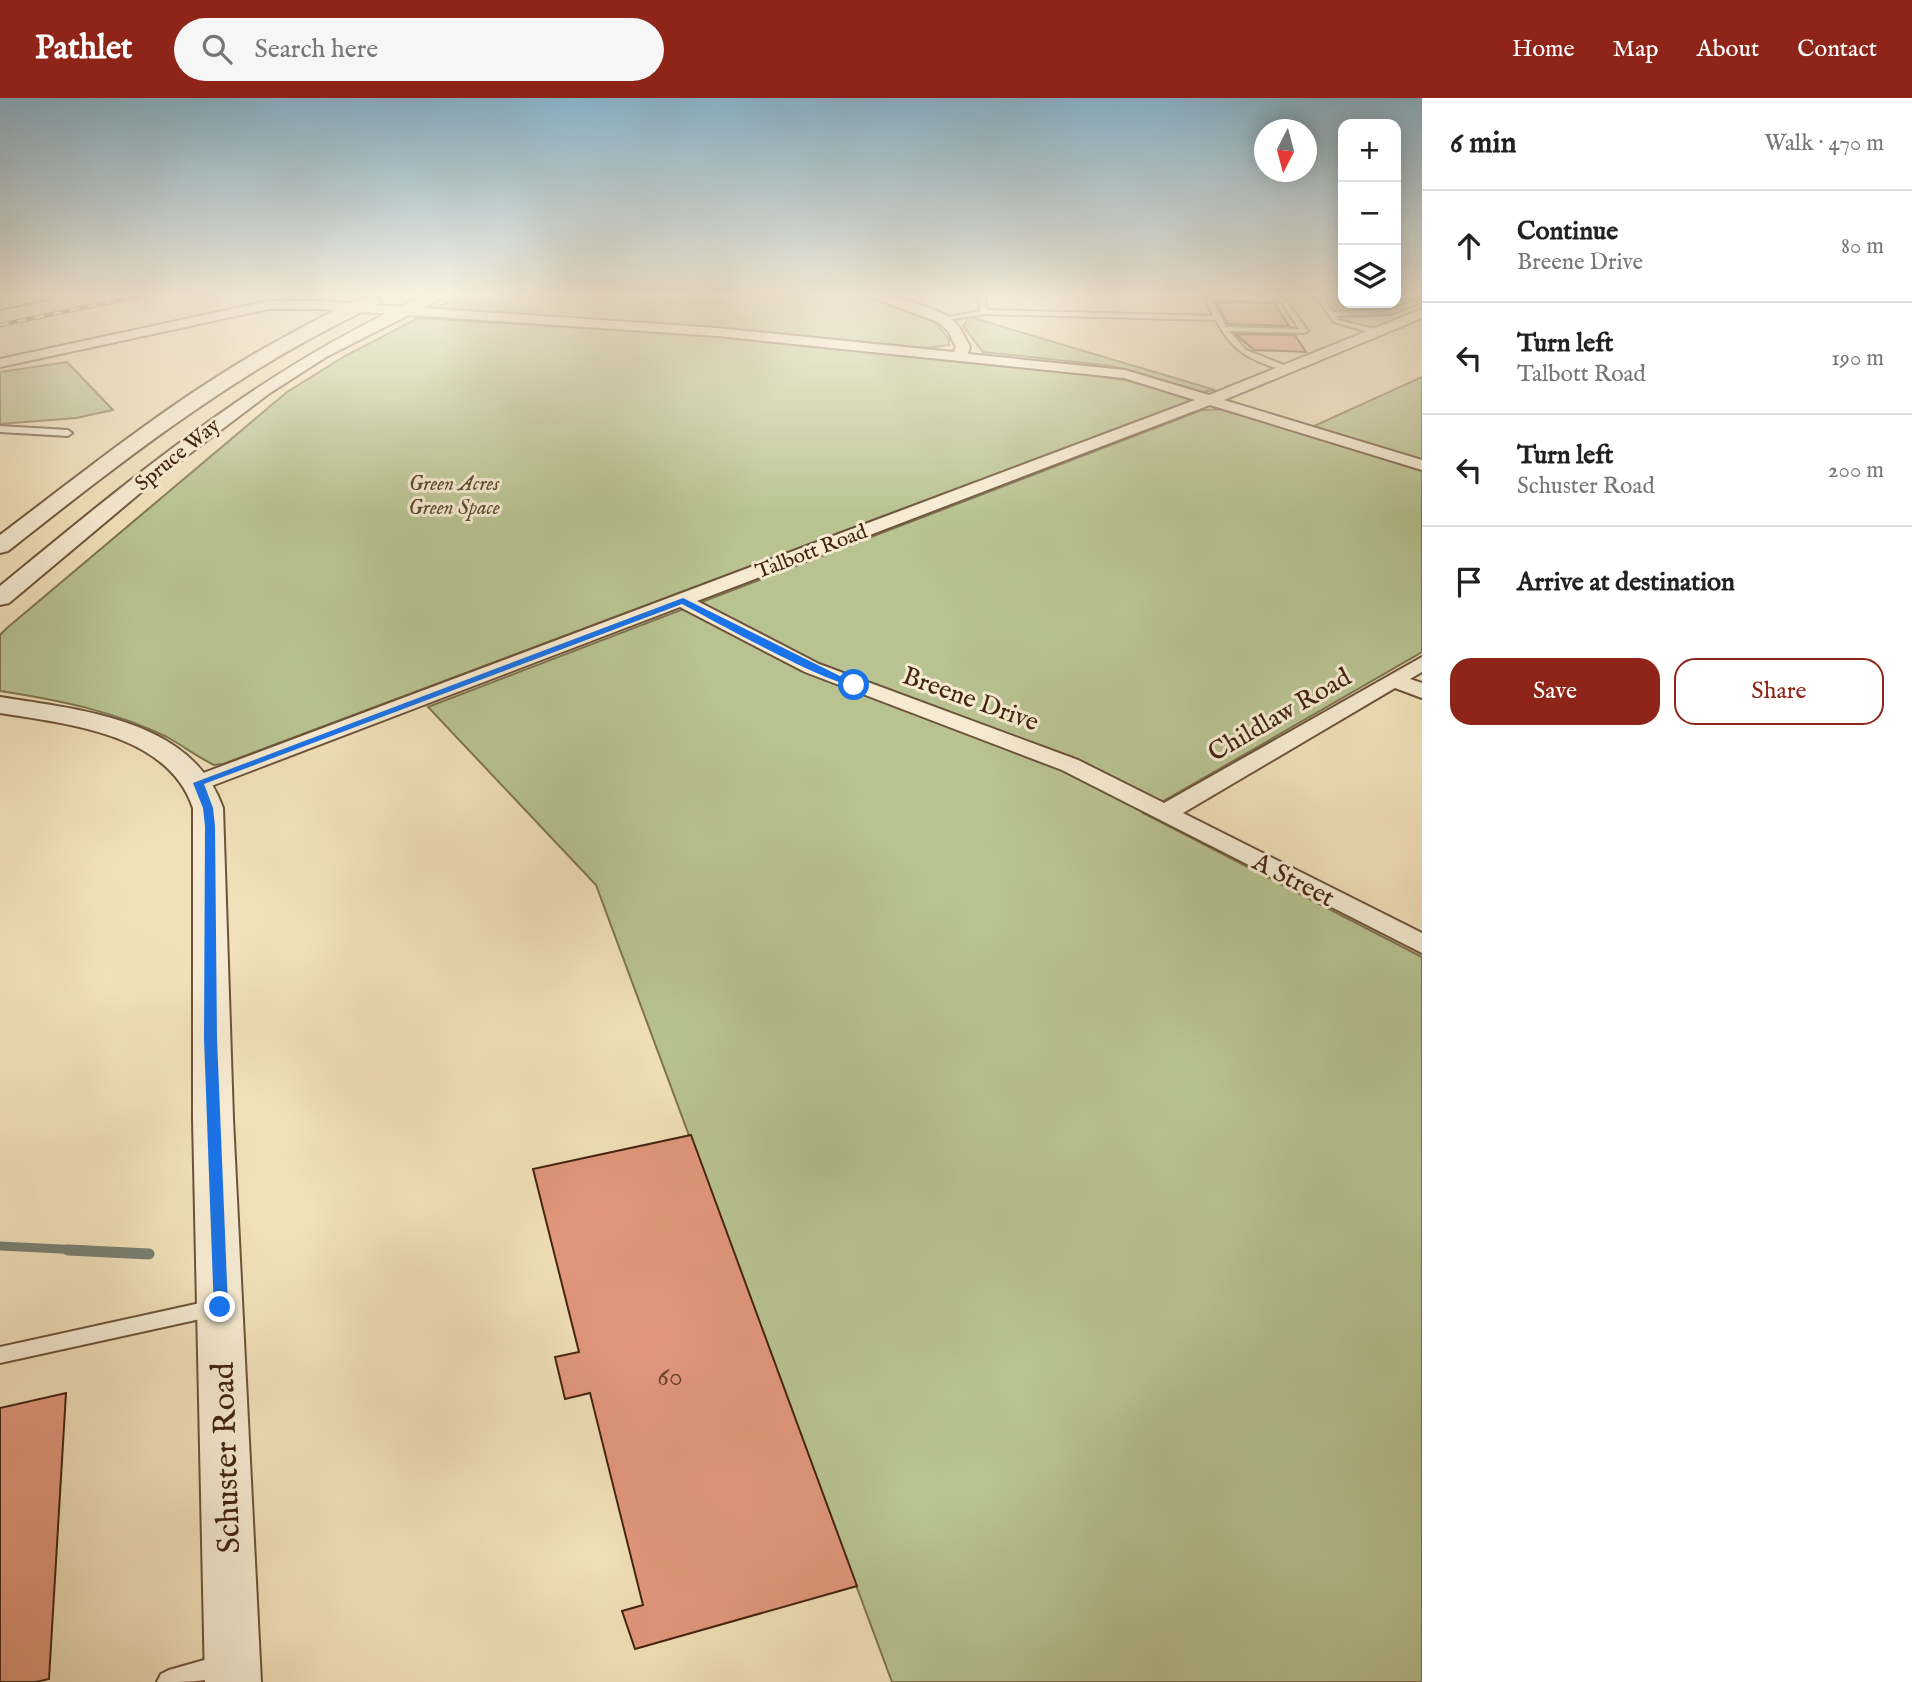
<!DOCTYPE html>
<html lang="en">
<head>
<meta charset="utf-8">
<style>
  :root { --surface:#fff; --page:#f6f6f6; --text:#222; --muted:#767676; --line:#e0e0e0; --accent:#8f2418 }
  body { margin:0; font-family:"IM FELL English",serif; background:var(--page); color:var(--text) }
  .controls { position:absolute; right:21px; top:21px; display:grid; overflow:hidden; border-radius:14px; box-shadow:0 4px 18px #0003 }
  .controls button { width:63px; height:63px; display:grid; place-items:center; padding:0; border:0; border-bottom:2px solid var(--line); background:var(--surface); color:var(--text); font:35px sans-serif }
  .compass { position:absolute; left:1254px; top:21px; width:63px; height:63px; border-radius:50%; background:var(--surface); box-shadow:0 4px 18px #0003; rotate:186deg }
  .stop { position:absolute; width:21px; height:21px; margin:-16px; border:5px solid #1a73e8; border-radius:50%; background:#fff }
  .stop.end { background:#1a73e8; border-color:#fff; box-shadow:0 2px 7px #0008 }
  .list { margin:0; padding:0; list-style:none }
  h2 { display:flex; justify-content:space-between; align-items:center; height:91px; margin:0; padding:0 28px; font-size:30px }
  h2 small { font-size:23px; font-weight:400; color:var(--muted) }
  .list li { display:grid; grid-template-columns:46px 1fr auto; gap:21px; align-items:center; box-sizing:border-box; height:112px; padding:0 28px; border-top:2px solid var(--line) }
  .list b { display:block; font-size:26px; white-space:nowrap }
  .list p { margin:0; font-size:23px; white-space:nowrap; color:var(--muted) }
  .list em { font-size:23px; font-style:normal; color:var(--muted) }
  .actions { display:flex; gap:14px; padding:21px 28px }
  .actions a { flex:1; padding:16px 0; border:2px solid var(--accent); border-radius:21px; text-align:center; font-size:24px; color:var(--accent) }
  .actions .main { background:var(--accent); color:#fff }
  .icon { flex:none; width:38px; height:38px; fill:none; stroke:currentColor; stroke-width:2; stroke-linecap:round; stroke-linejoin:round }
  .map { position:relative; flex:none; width:1422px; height:1584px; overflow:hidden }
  header { display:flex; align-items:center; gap:42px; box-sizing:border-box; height:98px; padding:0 35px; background:var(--accent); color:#fff }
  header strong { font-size:33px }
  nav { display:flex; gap:38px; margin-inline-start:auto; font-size:24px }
  .search { width:490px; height:63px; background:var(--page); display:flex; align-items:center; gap:18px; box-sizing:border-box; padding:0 24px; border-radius:38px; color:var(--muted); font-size:26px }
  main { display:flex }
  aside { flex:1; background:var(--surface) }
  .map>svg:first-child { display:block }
  .green { fill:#b8c391; stroke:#7e7450; stroke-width:2 }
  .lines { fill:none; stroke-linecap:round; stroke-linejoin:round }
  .stream-far1 { stroke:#788072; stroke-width:9 }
  .stream { stroke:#788072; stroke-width:11 }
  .building { fill:#e2977c; stroke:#432410; stroke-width:2 }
  .service-casing { stroke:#6e533a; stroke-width:4 }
  .minor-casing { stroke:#6e533a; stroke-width:4 }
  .tertiary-casing { stroke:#6e533a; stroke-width:4 }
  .primary-casing { stroke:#432410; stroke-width:4 }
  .path { stroke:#432410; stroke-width:2.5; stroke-dasharray:1 2; stroke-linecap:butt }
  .service { fill:#f6ebd2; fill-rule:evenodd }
  .minor { fill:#f6ebd2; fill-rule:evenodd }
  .tertiary { fill:#f6ebd2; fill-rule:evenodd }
  .primary { fill:#f1e0b9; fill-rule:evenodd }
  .rail-casing { stroke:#432410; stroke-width:4.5 }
  .rail { stroke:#f6ebd2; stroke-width:2.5; stroke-dasharray:9; stroke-linecap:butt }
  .route { fill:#1a73e8 }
  .labels { text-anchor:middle; stroke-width:6; stroke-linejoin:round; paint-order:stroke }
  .far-street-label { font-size:21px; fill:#432410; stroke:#f6ebd2 }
  .far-park-label { font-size:21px; font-style:italic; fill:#604c30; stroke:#f6ebd2 }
  .street-label { font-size:26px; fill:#432410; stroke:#f6ebd2 }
  .near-number-label { font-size:28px; fill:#6b412b }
  .near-street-label { font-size:32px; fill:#432410; stroke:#f6ebd2 }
</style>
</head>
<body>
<header>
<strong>Pathlet</strong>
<div class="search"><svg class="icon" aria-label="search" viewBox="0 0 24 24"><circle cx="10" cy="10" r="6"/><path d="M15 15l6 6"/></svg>Search here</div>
<nav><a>Home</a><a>Map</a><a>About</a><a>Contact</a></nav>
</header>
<main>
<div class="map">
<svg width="1422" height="1584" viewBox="0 0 1422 1584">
  <rect width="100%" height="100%" fill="#f1e0b9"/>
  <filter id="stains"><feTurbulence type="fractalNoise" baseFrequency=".00286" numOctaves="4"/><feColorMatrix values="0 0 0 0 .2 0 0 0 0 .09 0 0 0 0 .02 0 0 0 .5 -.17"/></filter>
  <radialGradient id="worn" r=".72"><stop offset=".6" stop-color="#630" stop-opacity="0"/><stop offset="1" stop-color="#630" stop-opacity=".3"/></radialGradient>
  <path class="green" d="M464,196H854L931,220L949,241V247L926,250L678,227L478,216L434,211Z
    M970,219L1215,292L1201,294L1112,268L983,254L963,228Z
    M418,220L716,238L1041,270L1124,282L1180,296L1187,300V304L223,666L214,667C198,659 183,648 167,639C114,613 58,602 0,593V537L7,530L287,294L345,258Z
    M67,264L113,312L76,320L0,326V274Z
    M1422,279V554L1143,715L1422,859V1584H892L596,787L428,609L1202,312L1229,311L1301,334Z"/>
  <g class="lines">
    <path class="stream-far1" d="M0,1148L101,1153"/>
    <path class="stream" d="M68,1152L149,1156"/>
  </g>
  <path class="building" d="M1216,204L1274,205L1289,228L1228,226Z
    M1235,236L1295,237L1306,254L1254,252Z
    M691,1037L857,1488L635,1551L622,1513L643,1507L590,1295L565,1301L555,1259L579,1254L533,1071Z
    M66,1295L49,1581L36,1584H0V1310Z"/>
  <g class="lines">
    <defs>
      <path id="service" d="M978,196H984L987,212L1213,218L1205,198L1283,199L1308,233L1304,235L1229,233L1246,252L1289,269L1290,271L1286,273C1252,263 1233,255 1216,222L984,216L943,223L939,221L980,213ZM1212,201L1281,203L1299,231L1226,229Z
        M1314,196H1321L1333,214L1390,212L1422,200V204L1391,216L1336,218L1338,222L1379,232L1376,236L1334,224Z
        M0,328L68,332L72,335L68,338L0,334Z
        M214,1202L221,1204L224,1210L221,1216L214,1218L0,1265V1249Z
        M222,1557L230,1561L234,1569L230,1577C207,1584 182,1584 157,1584L161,1576L169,1572Z"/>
      <path id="minor" d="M862,196C886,196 926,206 947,218C959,225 964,238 970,249L968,256L1125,272L1209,297L1422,211V220L1224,302L1422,362V372L1210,307L697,503L819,566L1078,662L1164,705L1422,559V574L1410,581L1422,585V600L1395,590L1183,715L1422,835V855L1062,672L805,574L680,509L206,690H190L186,685L190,680L1195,302L1124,280L717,238L319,211H269L0,269V261L269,203H319L717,230L954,254L956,249L948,233L938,224Z"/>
      <path id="tertiary" d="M428,196H450L326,259L270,295L164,375L9,505L0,507V488C137,376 264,268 428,196Z
        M373,198L381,203L379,206C241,269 126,360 8,453L0,455V437C94,366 186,291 290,236C316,222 345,205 373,198Z
        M0,599C81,612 192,621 223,710L233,1021L261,1584H205L193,1021V710C168,635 67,626 0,615Z"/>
      <path id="primary" d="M15,196H53L51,200L0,211V199Z"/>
    </defs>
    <use href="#service" class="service-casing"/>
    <use href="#minor" class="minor-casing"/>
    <use href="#tertiary" class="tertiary-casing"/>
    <use href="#primary" class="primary-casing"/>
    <path class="path" d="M63,204L100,196"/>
    <use href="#service" class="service"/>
    <use href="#minor" class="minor"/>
    <use href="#tertiary" class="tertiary"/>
    <use href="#primary" class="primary"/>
    <defs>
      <path id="rail" d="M0,227L149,196"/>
    </defs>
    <use href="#rail" class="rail-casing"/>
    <use href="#rail" class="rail"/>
  </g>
  <linearGradient id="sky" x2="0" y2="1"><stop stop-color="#89b8d3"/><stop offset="0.47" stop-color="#f9f1e0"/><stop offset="1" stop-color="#f9f1e0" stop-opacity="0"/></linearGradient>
  <rect width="1422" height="418" fill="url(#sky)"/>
  <path class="route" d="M683,500L858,587C844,596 705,518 682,506L204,686L213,710L215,728L217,940L228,1209L225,1214H214L204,940L205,728L203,710L193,685Z"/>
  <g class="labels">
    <g class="far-street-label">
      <text transform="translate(177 356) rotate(-39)" y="7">Spruce Way</text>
      <text transform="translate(811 453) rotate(-21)" y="7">Talbott Road</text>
    </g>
    <g class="far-park-label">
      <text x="454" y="392">Green Acres<tspan x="454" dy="24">Green Space</tspan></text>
    </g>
    <g class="street-label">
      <text transform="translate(971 600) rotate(20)" y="9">Breene Drive</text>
      <text transform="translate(1279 616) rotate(-30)" y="9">Childlaw Road</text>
      <text transform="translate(1294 781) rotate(27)" y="9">A Street</text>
    </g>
    <g class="near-number-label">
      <text x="670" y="1287">60</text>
    </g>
    <g class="near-street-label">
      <text transform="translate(225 1360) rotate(-92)" y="11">Schuster Road</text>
    </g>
  </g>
  <rect width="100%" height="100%" filter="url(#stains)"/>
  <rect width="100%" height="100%" fill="url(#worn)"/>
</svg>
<div class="controls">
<button>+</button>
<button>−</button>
<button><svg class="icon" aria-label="layers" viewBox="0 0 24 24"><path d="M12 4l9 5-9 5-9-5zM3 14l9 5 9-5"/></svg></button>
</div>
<svg class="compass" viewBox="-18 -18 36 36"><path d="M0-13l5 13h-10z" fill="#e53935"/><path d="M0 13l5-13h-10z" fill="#767676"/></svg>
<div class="stop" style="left:854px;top:587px"></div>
<div class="stop end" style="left:220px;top:1209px"></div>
</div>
<aside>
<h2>6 min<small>Walk · 470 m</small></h2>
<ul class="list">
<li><svg class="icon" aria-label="ahead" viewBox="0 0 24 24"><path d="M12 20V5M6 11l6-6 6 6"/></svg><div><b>Continue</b><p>Breene Drive</p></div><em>80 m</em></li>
<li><svg class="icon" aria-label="left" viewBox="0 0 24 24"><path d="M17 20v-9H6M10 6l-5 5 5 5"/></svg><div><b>Turn left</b><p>Talbott Road</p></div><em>190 m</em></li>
<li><svg class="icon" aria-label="left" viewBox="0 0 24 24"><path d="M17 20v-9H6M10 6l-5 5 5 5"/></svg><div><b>Turn left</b><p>Schuster Road</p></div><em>200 m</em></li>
<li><svg class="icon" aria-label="arrive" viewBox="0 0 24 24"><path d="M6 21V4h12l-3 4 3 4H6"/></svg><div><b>Arrive at destination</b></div></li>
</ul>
<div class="actions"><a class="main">Save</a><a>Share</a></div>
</aside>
</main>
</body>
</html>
